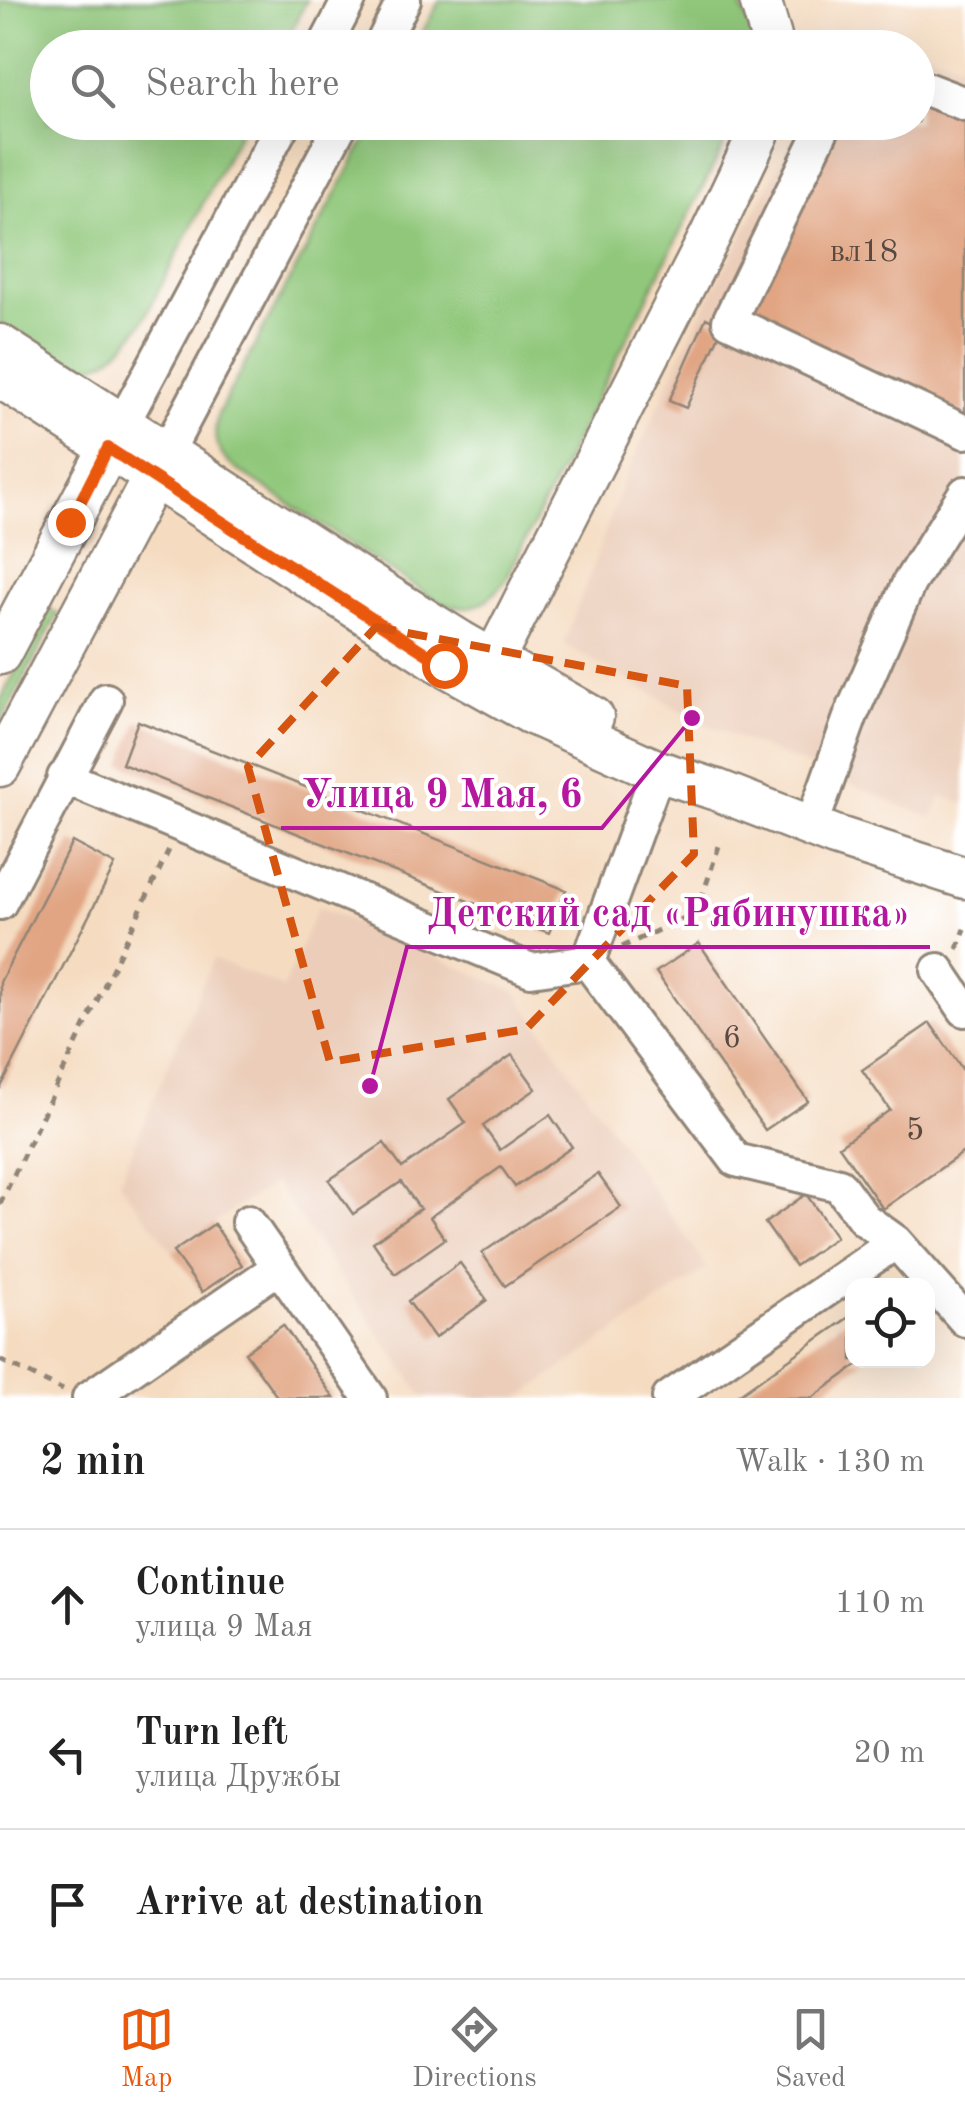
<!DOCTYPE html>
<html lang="en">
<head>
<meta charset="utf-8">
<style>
  :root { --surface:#fff; --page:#f2f2f2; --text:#222; --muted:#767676; --line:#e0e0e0; --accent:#ea580c }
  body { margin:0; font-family:"Old Standard TT",serif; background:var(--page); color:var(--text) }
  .controls { position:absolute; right:30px; bottom:30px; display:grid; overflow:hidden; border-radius:20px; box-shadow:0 10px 40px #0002 }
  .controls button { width:90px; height:90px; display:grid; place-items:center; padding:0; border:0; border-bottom:2px solid var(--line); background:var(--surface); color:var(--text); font:50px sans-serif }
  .stop { position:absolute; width:30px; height:30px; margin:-22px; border:8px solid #ea580c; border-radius:50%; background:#fff }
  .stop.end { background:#ea580c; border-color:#fff; box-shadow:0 2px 10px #0008 }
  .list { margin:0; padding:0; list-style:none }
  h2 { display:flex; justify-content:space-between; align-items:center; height:130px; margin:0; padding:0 40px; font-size:42px }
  h2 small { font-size:32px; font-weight:400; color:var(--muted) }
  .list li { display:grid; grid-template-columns:65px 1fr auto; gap:30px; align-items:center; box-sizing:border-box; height:150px; padding:0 40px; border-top:2px solid var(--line) }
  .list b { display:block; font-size:38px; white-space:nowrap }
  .list p { margin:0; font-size:32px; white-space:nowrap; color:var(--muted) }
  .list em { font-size:32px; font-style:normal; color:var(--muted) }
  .icon { flex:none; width:55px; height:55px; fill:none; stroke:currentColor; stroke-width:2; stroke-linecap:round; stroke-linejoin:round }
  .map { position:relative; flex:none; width:965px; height:1398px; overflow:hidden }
  .search { position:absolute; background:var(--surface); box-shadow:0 10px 40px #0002; left:30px; right:30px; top:30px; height:110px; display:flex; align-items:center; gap:25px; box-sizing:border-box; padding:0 35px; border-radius:55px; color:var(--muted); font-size:38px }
  .sheet { height:580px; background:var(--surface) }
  nav { display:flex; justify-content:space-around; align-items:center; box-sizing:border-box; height:140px; border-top:2px solid var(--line); background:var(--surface); font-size:28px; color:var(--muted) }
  nav a { display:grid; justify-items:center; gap:5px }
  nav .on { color:var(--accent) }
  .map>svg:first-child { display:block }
  .built { fill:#ebcdb9 }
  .green { fill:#90c77a; stroke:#5e7952; stroke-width:2.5 }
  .building { fill:#e1a583 }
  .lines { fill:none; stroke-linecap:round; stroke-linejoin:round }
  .minor-casing { stroke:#908476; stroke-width:38 }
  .major-casing { stroke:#908476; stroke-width:45 }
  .path { stroke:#908476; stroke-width:5; stroke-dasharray:8 8; stroke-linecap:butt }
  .minor { stroke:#fff; stroke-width:32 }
  .major { stroke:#fff; stroke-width:40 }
  .route { stroke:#ea580c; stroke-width:12 }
  .marked { fill:none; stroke:#d5540f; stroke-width:8; stroke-dasharray:20 12; stroke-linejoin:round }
  .labels { text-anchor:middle; stroke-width:8; stroke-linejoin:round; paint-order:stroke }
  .number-label { font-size:32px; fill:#584a41 }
  .leader { fill:none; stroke:#b5179e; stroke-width:4 }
  .callout-dot { fill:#b5179e; stroke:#fff; stroke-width:4 }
  .callout-label { font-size:40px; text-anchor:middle; font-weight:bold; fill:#b5179e; stroke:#fff; stroke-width:8; stroke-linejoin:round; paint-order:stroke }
</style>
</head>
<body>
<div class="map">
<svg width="965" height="1398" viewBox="0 0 965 1398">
  <rect width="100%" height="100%" fill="#fff"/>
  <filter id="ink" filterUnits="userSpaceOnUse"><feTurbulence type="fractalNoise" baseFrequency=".01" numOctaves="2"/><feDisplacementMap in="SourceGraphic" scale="20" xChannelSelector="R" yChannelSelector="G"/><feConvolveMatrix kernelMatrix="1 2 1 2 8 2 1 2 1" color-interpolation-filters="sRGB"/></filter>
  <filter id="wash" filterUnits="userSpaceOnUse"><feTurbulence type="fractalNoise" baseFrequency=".0048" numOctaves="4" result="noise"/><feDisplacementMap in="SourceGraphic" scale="40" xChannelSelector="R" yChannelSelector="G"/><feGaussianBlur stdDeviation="2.25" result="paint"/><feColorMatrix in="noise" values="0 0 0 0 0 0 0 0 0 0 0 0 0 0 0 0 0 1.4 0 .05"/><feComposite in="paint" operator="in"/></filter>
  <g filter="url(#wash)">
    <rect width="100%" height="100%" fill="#f5dcc1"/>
    <path class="built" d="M873,31L916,47H861Z
      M918,48L965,66V804L942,796L932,818L703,723L564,644L623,483L695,326L794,136L804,123L918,122Z
      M318,907L515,991L707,1268L519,1398H424L274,1182L173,1252L119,1182L213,959L283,988Z"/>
    <path class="green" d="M0,0H307L283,47L48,48V122L244,123L142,323C91,397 58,364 0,324Z
      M440,0H738L752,31L751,48H414Z
      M374,123H735L505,581C486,606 469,614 438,602L235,468C215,453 212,437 218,414Z
      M49,609L58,614L0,724V701Z"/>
    <g id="blocks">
      <path class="building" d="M918,71L965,89V415L736,307L832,122H918Z
        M706,318L723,326L686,408L669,401Z
        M138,721L566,890L549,933L122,764Z
        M72,842L115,865L0,1089V982Z
        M699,943L808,1101L765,1130L656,972Z
        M930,1023L965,1073V1151L883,1209L839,1146L890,1110L862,1070Z
        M512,1055L536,1089L483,1126L500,1150L550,1115L572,1147L515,1187L501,1167L430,1217L445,1239L395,1274L373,1242L420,1209L401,1182L353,1214L329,1180L384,1143L402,1168L466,1123L449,1099Z
        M598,1174L621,1207L505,1286L482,1253Z
        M806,1194L836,1237L795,1266L765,1223Z
        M214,1224L242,1265L202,1292L173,1252Z
        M460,1263L487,1300L435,1338L408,1301Z
        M852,1315V1360H865L812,1398H734Z
        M283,1325L334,1398H278L245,1352Z"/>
    </g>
  </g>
  <g filter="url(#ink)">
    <use href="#blocks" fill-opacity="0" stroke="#908476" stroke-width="2.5"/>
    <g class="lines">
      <defs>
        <path id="minor" d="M324,48L349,0
          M380,48L404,0
          M918,86L965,104
          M826,122L729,321L965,432
          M123,423L284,122
          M167,452L342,122
          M64,777L531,970L588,962L736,1160L839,1185L864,1219L896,1242L965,1320
          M811,827L851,715L909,583L965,493
          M0,903L106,700
          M588,962L658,771
          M938,970L965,1010
          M248,1222L370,1398
          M89,1398L279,1267
          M669,1398L896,1242"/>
        <path id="major" d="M760,0L771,37V48
          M0,345L364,581L460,641L593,717
          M0,377L444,665L530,713L658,771L717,790L835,836L965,878
          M0,654L120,428
          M482,683L710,236L758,135L762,122
          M0,766L165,455"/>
      </defs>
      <use href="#minor" class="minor-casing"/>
      <use href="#major" class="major-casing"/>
      <path class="path" d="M622,947L697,912L719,846
        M957,949L965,929
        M0,1204L169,850
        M0,1360L63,1390"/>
      <use href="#minor" class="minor"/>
      <use href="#major" class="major"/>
    </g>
  </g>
  <g class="lines" filter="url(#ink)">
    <path class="route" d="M70,522L108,448L444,665"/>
  </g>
  <path class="marked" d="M376,627L687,686L694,854L526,1029L330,1062L248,767Z"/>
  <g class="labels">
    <g class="number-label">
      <text x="864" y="261">вл18</text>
      <text x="732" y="1047">6</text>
      <text x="915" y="1139">5</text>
    </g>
  </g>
  <path class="leader" d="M692 718L602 828H281M370 1086L407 947H930"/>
  <g class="callout-dot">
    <circle cx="692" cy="718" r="10"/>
    <circle cx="370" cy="1086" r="10"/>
  </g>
  <g class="callout-label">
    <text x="442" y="807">Улица 9 Мая, 6</text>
    <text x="669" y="926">Детский сад «Рябинушка»</text>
  </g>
</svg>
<div class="controls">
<button><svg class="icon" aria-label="locate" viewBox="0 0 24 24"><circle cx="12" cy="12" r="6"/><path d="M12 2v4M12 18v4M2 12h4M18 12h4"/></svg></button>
</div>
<div class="stop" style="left:444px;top:665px"></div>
<div class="stop end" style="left:70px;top:522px"></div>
<div class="search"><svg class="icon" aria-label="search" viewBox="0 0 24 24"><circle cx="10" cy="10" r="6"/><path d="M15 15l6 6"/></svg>Search here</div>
</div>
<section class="sheet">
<h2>2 min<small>Walk · 130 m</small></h2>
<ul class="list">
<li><svg class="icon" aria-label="ahead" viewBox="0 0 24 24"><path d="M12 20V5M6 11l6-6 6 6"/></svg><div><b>Continue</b><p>улица 9 Мая</p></div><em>110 m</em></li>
<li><svg class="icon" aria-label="left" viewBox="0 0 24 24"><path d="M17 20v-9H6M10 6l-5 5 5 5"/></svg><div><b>Turn left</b><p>улица Дружбы</p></div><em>20 m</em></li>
<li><svg class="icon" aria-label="arrive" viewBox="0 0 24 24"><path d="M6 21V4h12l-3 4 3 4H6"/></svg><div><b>Arrive at destination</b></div></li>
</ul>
</section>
<nav>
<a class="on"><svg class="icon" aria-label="map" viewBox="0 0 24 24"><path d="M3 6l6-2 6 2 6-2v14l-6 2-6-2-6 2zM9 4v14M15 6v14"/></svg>Map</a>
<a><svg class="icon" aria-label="directions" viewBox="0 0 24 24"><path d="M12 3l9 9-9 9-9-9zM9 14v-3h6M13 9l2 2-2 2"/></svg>Directions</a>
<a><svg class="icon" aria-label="saved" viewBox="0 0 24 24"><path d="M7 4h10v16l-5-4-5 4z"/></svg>Saved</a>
</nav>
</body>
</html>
